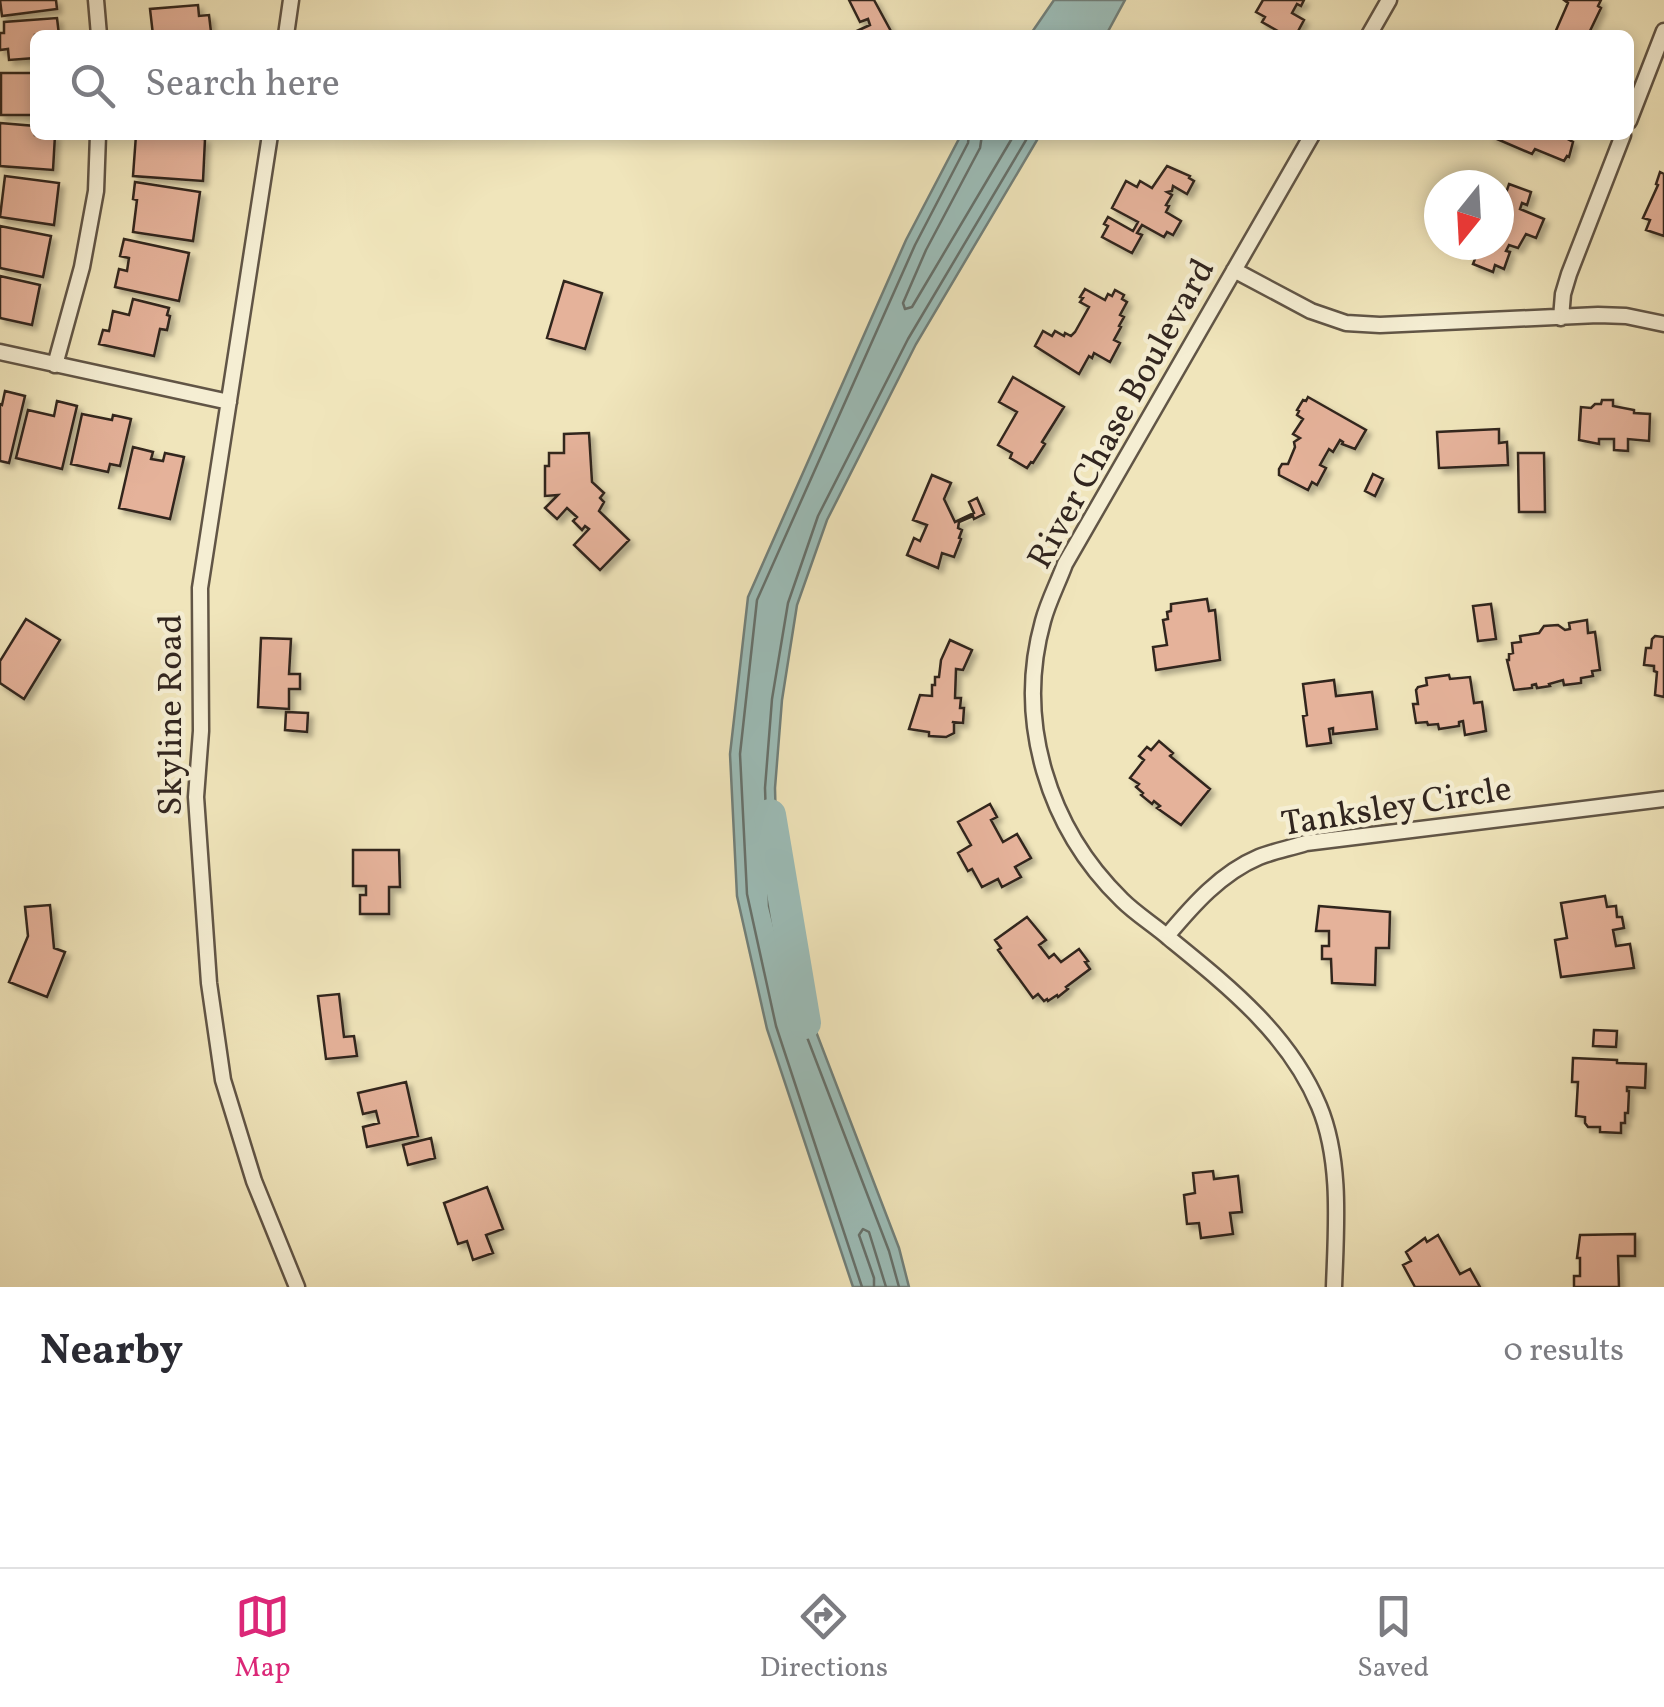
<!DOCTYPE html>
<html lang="en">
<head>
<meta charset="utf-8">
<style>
  :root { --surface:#fff; --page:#f7f7f7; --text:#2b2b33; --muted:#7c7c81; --line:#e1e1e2; --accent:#db2777 }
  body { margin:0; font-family:Vollkorn,serif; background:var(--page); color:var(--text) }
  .compass { position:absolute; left:1424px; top:170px; width:90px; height:90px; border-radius:50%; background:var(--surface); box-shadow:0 5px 15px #0003; rotate:198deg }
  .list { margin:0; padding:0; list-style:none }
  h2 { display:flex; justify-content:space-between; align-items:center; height:130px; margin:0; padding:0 40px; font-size:42px }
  h2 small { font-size:32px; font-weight:400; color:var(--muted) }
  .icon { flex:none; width:55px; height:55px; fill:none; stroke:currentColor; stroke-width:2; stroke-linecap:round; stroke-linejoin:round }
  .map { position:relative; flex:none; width:1664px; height:1287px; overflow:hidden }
  .search { position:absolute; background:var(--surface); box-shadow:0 5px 15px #0003; left:30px; right:30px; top:30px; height:110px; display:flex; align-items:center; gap:25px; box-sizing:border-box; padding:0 35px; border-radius:15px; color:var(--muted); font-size:38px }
  .sheet { height:280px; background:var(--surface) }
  nav { display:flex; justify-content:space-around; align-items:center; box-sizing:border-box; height:140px; border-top:2px solid var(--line); background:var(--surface); font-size:28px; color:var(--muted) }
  nav a { display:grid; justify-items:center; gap:5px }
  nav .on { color:var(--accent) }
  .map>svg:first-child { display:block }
  .water { fill:#9cbdb8; stroke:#71807b; stroke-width:2.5 }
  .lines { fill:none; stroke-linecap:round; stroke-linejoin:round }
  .shore { stroke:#66716c; stroke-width:2.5 }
  .river { stroke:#9cbdb8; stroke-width:32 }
  .building { fill:#e5b29a; stroke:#31251f; stroke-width:2.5; filter:url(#shadow) }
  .street-casing { stroke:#615546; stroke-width:19 }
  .street { stroke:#f5eed3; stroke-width:14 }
  .labels { text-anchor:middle; stroke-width:9; stroke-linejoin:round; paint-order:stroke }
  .street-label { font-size:35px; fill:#31251f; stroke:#f5eed3 }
</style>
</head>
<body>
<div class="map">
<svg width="1664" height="1287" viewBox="0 0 1664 1287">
  <defs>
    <filter id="shadow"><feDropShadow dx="4.5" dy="4.5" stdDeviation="2.5" flood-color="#0004"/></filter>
  </defs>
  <rect width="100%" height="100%" fill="#f0e5bb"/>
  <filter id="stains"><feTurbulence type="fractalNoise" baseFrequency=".002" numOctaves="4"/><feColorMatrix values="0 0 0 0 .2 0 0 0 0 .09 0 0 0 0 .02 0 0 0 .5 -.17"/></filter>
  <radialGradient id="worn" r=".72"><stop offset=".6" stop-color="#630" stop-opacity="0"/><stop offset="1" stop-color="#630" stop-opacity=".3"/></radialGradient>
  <path class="water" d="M1054,0H1125L1106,35H1030Z
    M961,135H1040L916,344L827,520L797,605L782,700L775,788L778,904L802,995L899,1248L909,1287H853L767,1029L737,896L730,754L748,597L906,240Z"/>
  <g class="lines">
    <path class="shore" d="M982,135L980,148L926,250L903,303L905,309L912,307L1014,135
      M862,1287L776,1026L747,894L740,754L757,600L915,245L968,143L969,135
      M874,1287V1278L859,1235L863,1229L869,1232L886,1287
      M899,1287L889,1251L792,998L769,906L765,788L772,699L788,603L818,516L908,339L1029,135"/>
    <path class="river" d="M770,815L805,1023"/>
  </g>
  <path class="building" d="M0,0H56L57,9L2,16Z
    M849,0H874L893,35H848L870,25L868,19L860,22Z
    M1263,0H1304L1301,6L1297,4L1292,13L1304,20L1296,35H1285L1262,22L1265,17L1256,12Z
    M1601,0L1598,6L1601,8L1588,35H1554L1568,3L1564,0Z
    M198,5L199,16L209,15L211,32H207V35H153L150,9Z
    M57,18L59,35H35V58L9,60L8,49L0,50V33H4V22Z
    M1,73H35V115H1Z
    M0,123L35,126V135H55L53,170L0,166Z
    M136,135L205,139L203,181L133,176Z
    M1560,135L1573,142L1569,157L1567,156L1564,161L1535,149L1532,154L1490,136Z
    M1167,166L1190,176L1189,178L1194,181L1187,194L1173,186L1172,191L1167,192L1172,195L1166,205L1169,206L1166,212L1181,221L1173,235L1167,232L1164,237L1142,225L1137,233L1142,235L1132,253L1102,237L1108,226L1104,224L1108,217L1133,231L1138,222L1112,208L1126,181L1137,187L1140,181L1152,188Z
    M1660,172L1664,174V236L1646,230L1650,220L1643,218L1658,185L1656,184Z
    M5,176L59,183L54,225L0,217Z
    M135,182L200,192L193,241L133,232L137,200L133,199Z
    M1509,184L1531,192L1527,205L1522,203L1520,209L1544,219L1536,238L1526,234L1518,248L1509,245L1506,251L1510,252L1504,269L1495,265L1493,272L1473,264L1477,254L1471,252L1474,245H1499V215L1501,216L1508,198L1505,196Z
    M0,226L51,236L43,277L0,268Z
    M124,239L189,253L179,301L115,287L119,269L127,271L129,258L120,256Z
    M0,276L40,285L32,325L0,318Z
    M564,281L602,293L585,349L547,338Z
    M1085,289L1105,300L1108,294L1112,296L1115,290L1124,295L1122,299L1127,302L1120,315L1124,317L1119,326L1121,327L1114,340L1120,343L1110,362L1094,353L1092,358L1089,356L1079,374L1035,346L1043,331L1052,336L1055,331L1064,336L1065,333L1071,336L1075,332L1089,307L1080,302L1083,298L1080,297Z
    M133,299L169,308L167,315L170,316L167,330L160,329L154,356L99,344L103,330L109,331L113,311L129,315Z
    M1013,377L1064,407L1042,442L1045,444L1033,463L1031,462L1027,468L1010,458L1012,453L998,445L1017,412L999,402Z
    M5,391L25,396L9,463L0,461V404L2,405Z
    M1308,397L1366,430L1355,449L1342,444L1343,442L1340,440L1333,452L1329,449L1320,465L1326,468L1317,485L1312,482L1308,490L1279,475V469L1282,464H1288L1295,447L1294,442L1300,438L1293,434L1303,419L1297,415L1299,411L1297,410L1303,400L1306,401Z
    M1602,400H1613V406L1634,410V413L1650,414L1649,441L1628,439V451L1614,450V439H1599V444L1579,440L1581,407L1591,408L1595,404H1601Z
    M57,401L77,406L62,469L16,458L28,410L54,416Z
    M82,414L112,420L113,415L131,419L120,466L110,464L108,472L71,464Z
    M1499,429V443L1507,442L1508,465L1439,468L1437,432Z
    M589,433L592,482L604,493L600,498L604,502L599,511L629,540L600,570L574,545L589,529L585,526L582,530L573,521L577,517L567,508L557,519L545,508L558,495L545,496V466H549V453H564V434Z
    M133,447L153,452L151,459L163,461L165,453L184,457L170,519L119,508Z
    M1518,453H1544L1545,512H1519Z
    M1373,474L1383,479L1375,496L1365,491Z
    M932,475L951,483L944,499L955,522L974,513L969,502L977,498L984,514L974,519L973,516L959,522L958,528L962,530L959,538L961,539L954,557L942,553L938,568L907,555L914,538L920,541L927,525L913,520Z
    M1207,599L1209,611L1215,610L1220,660L1156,670L1153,647L1167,645L1163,620L1168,619L1167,612L1171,611V604Z
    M1491,604L1496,639L1478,641L1473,606Z
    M26,619L60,640L24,699L0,683V661Z
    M1587,620L1588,633L1595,632L1600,670L1592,671L1593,676L1581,678V683L1564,685L1563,680L1549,684L1550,686L1537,688L1536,684L1532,685V688L1514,690L1507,660H1509V654L1513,653L1512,643L1521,642L1520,636L1539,633L1544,626L1558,625L1565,630L1570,629L1569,623Z
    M1655,636L1664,637V697L1655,695L1657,672L1654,671V666L1644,665L1646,648H1651L1652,639Z
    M261,638L291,639L289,674H300V689H289V709L258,707Z
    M950,640L972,650L963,670L956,669L955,698H961L960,708H964L963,723L952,722L954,723V733L946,737L929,736V732L909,729L920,695L932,696V685H935V677H939L941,660Z
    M1449,675L1450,679L1470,677L1474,703L1482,702L1486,731L1465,735L1463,721L1459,722V726L1439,729L1438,724L1428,725L1427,722L1416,723L1413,704H1418L1416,690L1418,687L1427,685L1426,678Z
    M1334,680L1336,696L1372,692L1377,729L1333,734V728L1329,729L1331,743L1307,746L1303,716L1307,715L1303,684Z
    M286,712L308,713L307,732L285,730Z
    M1159,741L1173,753L1170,756L1210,789L1181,825L1157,808L1160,806L1154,801L1152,804L1141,795L1143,793L1136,787L1139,784L1130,778L1144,760L1139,756L1147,747L1151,750Z
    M990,804L997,817L991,820L1003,842L1017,834L1031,858L1015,867L1021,877L1002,887L998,879L982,887L972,869L968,871L958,853L971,845L958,822Z
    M353,850H399L400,887H389V914H360V895H366V886H353Z
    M1605,896L1607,907L1616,906L1617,917H1622L1624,928L1613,930L1616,946L1630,944L1634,968L1561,977L1555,940L1567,938L1561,903Z
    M50,905L54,948L65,952L47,997L9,982L28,936L25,907Z
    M1319,906L1390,912L1389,948H1376L1375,985L1332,983L1331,959H1322V946H1329V931H1316Z
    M1027,917L1046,940L1039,945L1049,958L1054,954L1061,962L1079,949L1088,961L1085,962L1090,969L1066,987L1068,989L1058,997L1057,995L1048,1001L1047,999L1044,1001L1038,994L1033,998L998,950L1001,948L995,940Z
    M339,994L344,1037L354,1036L357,1056L326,1059L318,996Z
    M1594,1030L1617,1031L1616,1047L1593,1046Z
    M1573,1058L1617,1060V1063L1646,1064L1645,1088L1627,1087V1091H1629L1628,1113H1625V1123H1621V1133L1600,1132V1127H1588L1585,1123V1117L1576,1116L1578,1082H1572Z
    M406,1082L418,1136L367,1147L363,1127L379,1123L376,1111L363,1114L358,1093Z
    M431,1138L435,1158L408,1165L403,1145Z
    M1213,1171L1214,1179L1238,1176L1242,1212L1230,1213L1233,1234L1201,1238L1199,1223L1187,1224L1184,1195L1195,1193L1193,1173Z
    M487,1187L503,1229L486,1235L493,1253L473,1260L467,1241L458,1244L444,1203Z
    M1635,1234V1256H1618L1619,1287H1574V1276H1580V1258H1577L1580,1235Z
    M1438,1235L1460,1274L1470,1269L1480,1287H1415L1403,1265L1411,1261L1406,1252L1425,1238L1427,1242Z"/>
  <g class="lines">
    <defs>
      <path id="street" d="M96,0L99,35
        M286,35L291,0
        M1369,35L1389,0
        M1629,121L1664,31
        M270,135L200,588L201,731L196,797L209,983L223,1080L254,1181L297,1287
        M1312,135L1065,564C1058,583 1048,602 1043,621C1015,721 1048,828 1122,900C1136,914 1154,925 1169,938C1228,986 1289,1034 1319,1106C1342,1161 1336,1229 1334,1287
        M1234,270L1311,311L1346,323L1380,325L1598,315L1626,316L1664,324
        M1561,318L1563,294L1569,274L1623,135
        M0,352L229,402
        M55,365L82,267L96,191L98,135
        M1167,936C1193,905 1221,873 1259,857C1274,851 1291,848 1306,843L1664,799"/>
    </defs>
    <use href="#street" class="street-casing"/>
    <use href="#street" class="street"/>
  </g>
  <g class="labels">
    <g class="street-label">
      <text transform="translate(1120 413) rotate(-61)" y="12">River Chase Boulevard</text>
      <text transform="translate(169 715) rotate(-90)" y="12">Skyline Road</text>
      <text transform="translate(1396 805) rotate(-9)" y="12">Tanksley Circle</text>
    </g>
  </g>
  <rect width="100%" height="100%" filter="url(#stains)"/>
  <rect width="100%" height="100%" fill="url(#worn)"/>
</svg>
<svg class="compass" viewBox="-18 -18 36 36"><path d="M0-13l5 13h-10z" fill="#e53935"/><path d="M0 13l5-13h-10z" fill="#7c7c81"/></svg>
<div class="search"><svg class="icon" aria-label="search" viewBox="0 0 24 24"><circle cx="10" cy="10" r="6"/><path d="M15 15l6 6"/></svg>Search here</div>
</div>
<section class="sheet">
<h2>Nearby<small>0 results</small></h2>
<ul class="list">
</ul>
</section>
<nav>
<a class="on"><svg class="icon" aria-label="map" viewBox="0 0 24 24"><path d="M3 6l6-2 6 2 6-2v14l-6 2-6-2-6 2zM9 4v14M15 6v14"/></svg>Map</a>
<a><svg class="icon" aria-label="directions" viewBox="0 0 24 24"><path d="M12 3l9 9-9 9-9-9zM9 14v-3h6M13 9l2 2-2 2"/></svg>Directions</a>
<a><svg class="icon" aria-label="saved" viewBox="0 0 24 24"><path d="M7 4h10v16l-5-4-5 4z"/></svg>Saved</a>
</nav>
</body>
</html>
